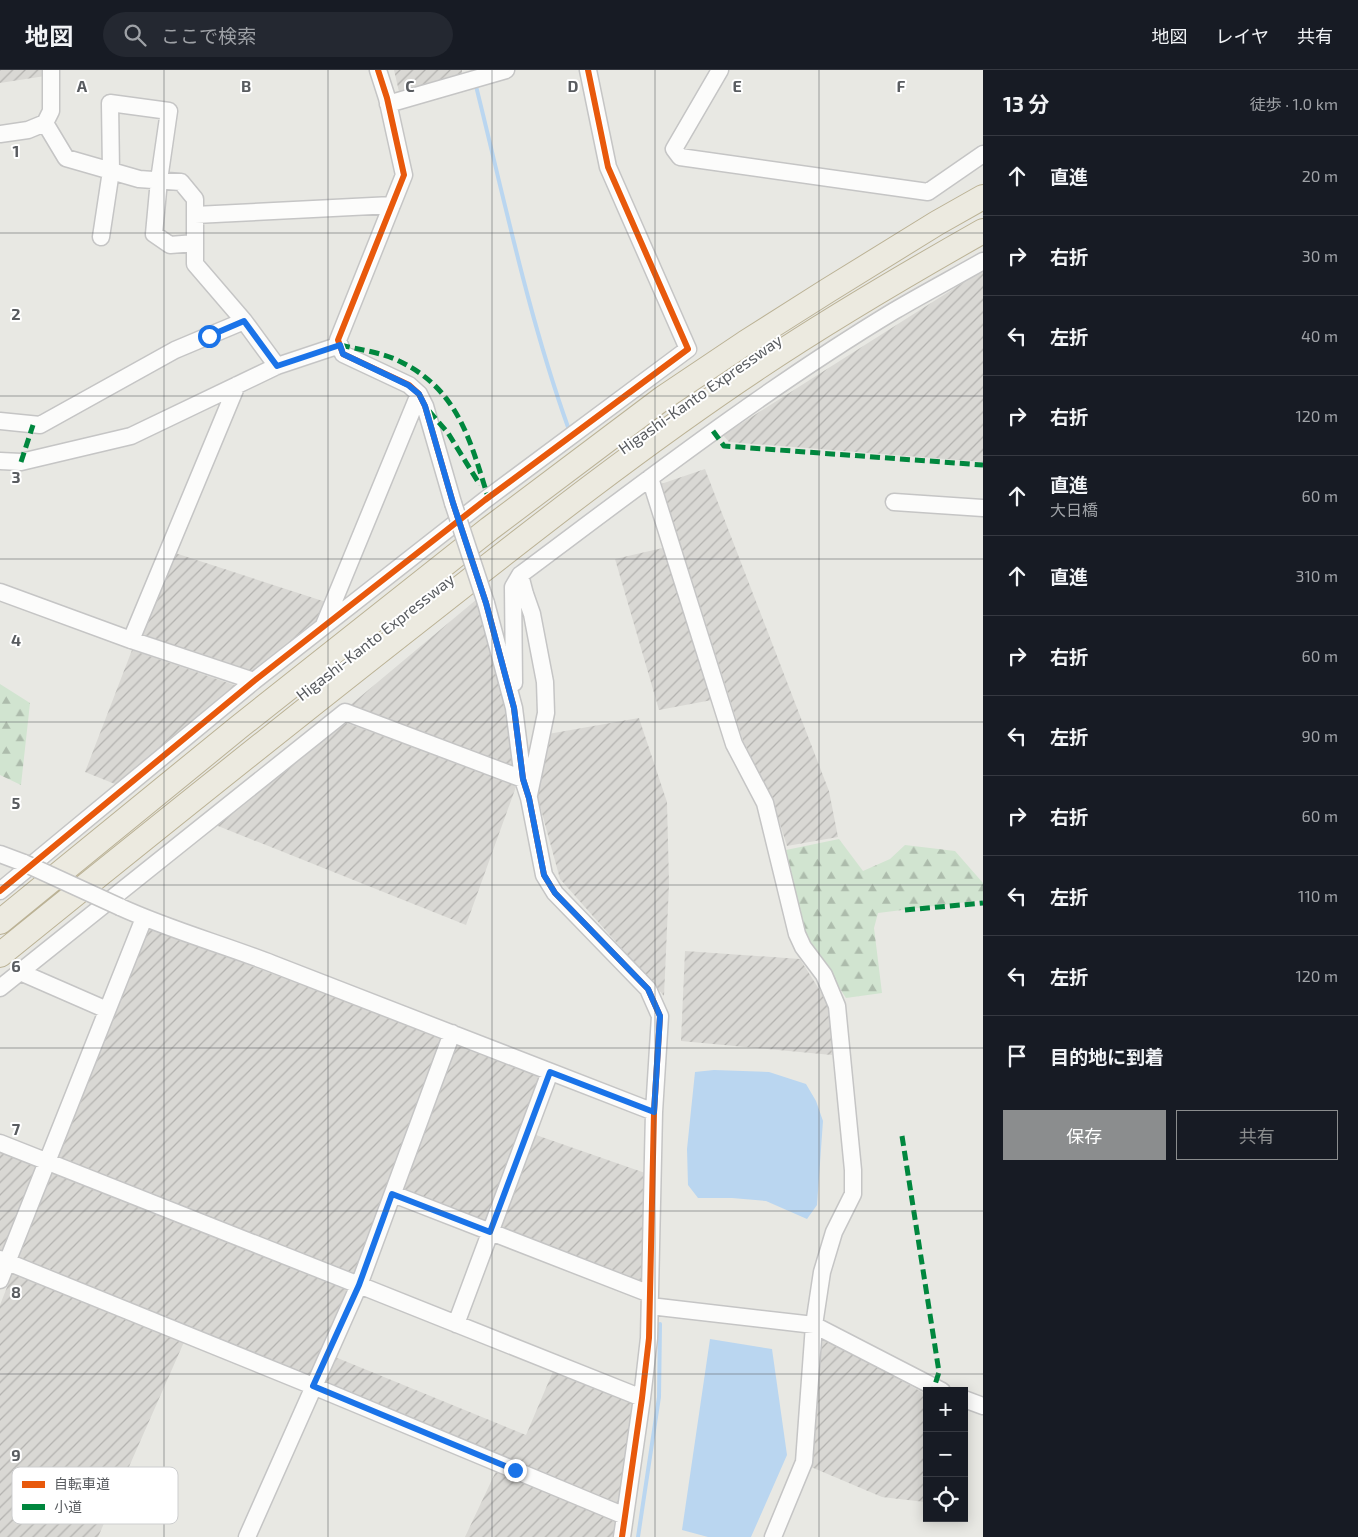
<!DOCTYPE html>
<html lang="ja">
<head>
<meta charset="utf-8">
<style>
  :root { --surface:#171b24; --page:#242831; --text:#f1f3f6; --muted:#9ea1a6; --line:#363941; --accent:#8b8d8e }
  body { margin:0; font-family:"Exo 2","Noto Sans JP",sans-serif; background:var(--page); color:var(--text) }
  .controls { position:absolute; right:15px; bottom:15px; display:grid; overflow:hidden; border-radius:0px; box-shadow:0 2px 12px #0003 }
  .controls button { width:45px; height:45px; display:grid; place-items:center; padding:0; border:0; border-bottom:1px solid var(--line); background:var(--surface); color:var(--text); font:25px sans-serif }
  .stop { position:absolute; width:15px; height:15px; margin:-11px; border:4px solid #1a73e8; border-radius:50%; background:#fff }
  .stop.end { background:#1a73e8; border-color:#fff; box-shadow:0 1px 5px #0008 }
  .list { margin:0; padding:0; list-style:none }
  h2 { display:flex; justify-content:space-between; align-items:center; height:65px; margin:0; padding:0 20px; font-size:21px }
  h2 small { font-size:16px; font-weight:400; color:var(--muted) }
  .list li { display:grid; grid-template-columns:32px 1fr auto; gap:15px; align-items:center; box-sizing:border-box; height:80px; padding:0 20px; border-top:1px solid var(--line) }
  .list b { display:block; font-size:19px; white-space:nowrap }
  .list p { margin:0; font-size:16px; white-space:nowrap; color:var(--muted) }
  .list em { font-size:16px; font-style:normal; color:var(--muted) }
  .actions { display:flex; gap:10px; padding:15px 20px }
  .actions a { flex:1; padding:11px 0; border:1px solid var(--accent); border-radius:0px; text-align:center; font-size:18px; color:var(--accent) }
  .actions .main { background:var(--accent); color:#fff }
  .icon { flex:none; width:28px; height:28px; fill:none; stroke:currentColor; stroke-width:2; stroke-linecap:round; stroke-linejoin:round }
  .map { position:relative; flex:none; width:983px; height:1467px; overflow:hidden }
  header { display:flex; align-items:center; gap:30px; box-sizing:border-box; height:70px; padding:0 25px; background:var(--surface); border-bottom:1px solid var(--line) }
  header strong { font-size:24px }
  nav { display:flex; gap:28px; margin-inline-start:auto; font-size:18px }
  .search { width:350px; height:45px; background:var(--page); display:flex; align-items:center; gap:12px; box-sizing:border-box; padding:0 18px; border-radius:28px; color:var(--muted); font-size:19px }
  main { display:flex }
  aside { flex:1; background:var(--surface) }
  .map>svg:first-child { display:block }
  .industrial { fill:url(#industrial-furrows) }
  .forest { fill:url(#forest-firs) }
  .water { fill:#bad6f0 }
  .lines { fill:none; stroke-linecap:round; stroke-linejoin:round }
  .stream { stroke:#bad6f0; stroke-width:4 }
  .minor-casing { stroke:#c5c5c5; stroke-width:19 }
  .highway-casing { stroke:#bbb295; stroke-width:26 }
  .minor { stroke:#fcfcfb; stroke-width:16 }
  .highway { stroke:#eceae0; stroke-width:24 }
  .minor-bridge-casing { stroke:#c5c5c5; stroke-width:19; stroke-linecap:butt }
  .minor-bridge { stroke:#fcfcfb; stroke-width:16 }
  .quiet { stroke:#00873e; stroke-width:5; stroke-dasharray:10 5; stroke-linecap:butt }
  .cycleway-casing { stroke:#fff; stroke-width:9 }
  .cycleway { stroke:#e8590c; stroke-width:6 }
  .route { stroke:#1a73e8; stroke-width:6 }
  .grid { fill:none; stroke:#595c60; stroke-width:1; stroke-opacity:0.55 }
  .labels { text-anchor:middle; stroke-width:4; stroke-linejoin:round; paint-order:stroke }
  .street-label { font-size:16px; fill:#595c60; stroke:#fff }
  .key { fill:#fff; stroke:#cdcecf; stroke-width:1 }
  .key-label { font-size:14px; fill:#595c60 }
  .grid-label { font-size:16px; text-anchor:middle; font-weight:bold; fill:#595c60; stroke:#fff; stroke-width:4; stroke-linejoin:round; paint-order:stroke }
</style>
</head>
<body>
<header>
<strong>地図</strong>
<div class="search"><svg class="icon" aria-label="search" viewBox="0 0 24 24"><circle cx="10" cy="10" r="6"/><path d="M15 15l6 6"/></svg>ここで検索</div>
<nav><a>地図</a><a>レイヤ</a><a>共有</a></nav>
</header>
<main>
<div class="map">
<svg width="983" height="1467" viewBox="0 0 983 1467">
  <defs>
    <pattern id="industrial-furrows" width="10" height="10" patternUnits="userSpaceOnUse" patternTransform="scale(1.25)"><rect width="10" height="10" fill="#d9d8d4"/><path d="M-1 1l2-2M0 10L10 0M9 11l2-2" fill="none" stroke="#b3b2af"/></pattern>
    <pattern id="forest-firs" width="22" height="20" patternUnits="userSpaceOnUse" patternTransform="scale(1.25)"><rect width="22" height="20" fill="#d1e4d0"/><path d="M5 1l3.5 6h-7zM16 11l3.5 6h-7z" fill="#adbcac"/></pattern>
  </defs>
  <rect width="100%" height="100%" fill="#e8e8e3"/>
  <path class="industrial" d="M0,0H44L45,6L0,13Z
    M394,0H462V8L400,26Z
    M983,200V392L729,372L723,365Z
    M705,399L829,721L838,767L787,776L771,726L743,671L661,414Z
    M667,477L712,630L659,640L615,489Z
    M175,483L329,533L319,555L251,607L140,567Z
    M477,529L507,642L515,701L348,637Z
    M132,580L240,617L120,716L85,702Z
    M639,648L667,732L669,814L664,926L560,809L537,725L548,664Z
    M346,653L517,714L466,855L213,754Z
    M147,856L259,899L445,966L354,1209L55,1088Z
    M685,881L800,889L829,935L832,985L681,971Z
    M455,974L542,1007L488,1154L400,1122Z
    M536,1065L648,1104L644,1217L498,1158Z
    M0,1078L41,1094L3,1186L0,1185Z
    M52,1100L349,1217L309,1306L16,1190Z
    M13,1202L184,1272L98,1467H0V1235Z
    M821,1265L927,1325V1429L925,1432L882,1427L811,1397Z
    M335,1287L526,1365L554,1299L634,1331L620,1440L324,1314Z
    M497,1399L618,1448L615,1467H465Z"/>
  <path class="forest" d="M0,614L30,633L21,715L0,705Z
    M839,769L863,801L890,789L905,775L955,781L983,813V830L878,843L874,858L882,923L846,928L806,866L786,780Z"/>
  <path class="water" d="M714,1000L769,1002L806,1014L816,1031L823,1051L817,1135L807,1149L766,1131L732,1128H698L688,1115L687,1079L695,1002Z
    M710,1269L772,1279L787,1385L751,1467H708L682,1460Z"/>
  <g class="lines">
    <path class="stream" d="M475,12C504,128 528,245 568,357
      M638,1467L659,1327L660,1254"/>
    <defs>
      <path id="minor" d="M378,0L387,28L404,105L338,270L343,284L409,315L419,324L425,336L453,433
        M720,0L674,79L680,87L928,122L983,84
        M388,34L506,0
        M45,53L66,88L139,109L181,112L195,129V194L244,251L277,296
        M0,64L28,60L45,53L51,41V0
        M195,145L392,135
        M101,167L111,101L110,33L169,41L159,110L154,164L170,175L195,173
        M0,351L40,355L175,280L244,251
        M0,391L21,392L131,366L277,296L340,275
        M650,408L734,674L765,733L797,864L803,877L824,905L837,936L853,1100V1124L834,1162L822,1202L814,1255L804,1392L773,1467
        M894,432L983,438
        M520,505L525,524L532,544L545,612L546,643L529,725
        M0,522L131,570L254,611
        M486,533L514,638L523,709L529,728L544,805L555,823L648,919L660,946L654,1042L649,1268L642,1328L622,1467
        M324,555L419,324
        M131,570L237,315
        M514,613L513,517L520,505C642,414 763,320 894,241C923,224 953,208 983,191
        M0,784L24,793
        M0,821L254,611L485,430L688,279L608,97L588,0
        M120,837C170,860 222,874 273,894C400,944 527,993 654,1042
        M20,902L107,940
        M0,918L345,642L523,709
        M0,1073L359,1215L452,963
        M393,1124L650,1224
        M0,1189L313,1316L625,1446
        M0,1210L144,848
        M650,1236L814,1255L942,1321
        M456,1254L550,1002
        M964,1329L983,1336
        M247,1467L359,1215L642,1328"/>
      <path id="highway" d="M0,852L239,657L489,459L663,328L745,273L827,221L937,153L983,127
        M0,885C142,770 284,656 427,544C535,459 643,374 757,298C830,249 907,204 983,161"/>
    </defs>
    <use href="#minor" class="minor-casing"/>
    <use href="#highway" class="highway-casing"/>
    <use href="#minor" class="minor"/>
    <use href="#highway" class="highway"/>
    <defs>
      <path id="minor-bridge" d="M453,433L486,533
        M24,793L120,837"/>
    </defs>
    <use href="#minor-bridge" class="minor-bridge-casing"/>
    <use href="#minor-bridge" class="minor-bridge"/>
    <path class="quiet" d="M340,275C357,279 384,283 399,291C458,319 470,370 488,427
      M429,341L448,363L480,415
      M713,361L724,376L983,395
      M21,392L33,355
      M905,840L983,833
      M902,1066L939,1302L934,1318"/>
    <defs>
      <path id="cycleway" d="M378,0L387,28L404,105L338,270L343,284L409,315L419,324L425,336L453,433L486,533L514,638L523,709L529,728L544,805L555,823L648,919L660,946L654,1042L649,1268L642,1328L622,1467
        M0,821L254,611L485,430L688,279L608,97L588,0"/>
    </defs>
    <use href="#cycleway" class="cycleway-casing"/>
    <use href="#cycleway" class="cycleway"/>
  </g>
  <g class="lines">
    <path class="route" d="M209,266L244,251L277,296L340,275L343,284L408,315L419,324L425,336L453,433L486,533L514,638L523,709L529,728L544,805L555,823L648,919L660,946L654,1042L550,1002L490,1162L392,1124L359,1215L313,1316L515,1400"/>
  </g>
  <path class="grid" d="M164,0V1467M328,0V1467M492,0V1467M655,0V1467M819,0V1467M0,163H983M0,326H983M0,489H983M0,652H983M0,815H983M0,978H983M0,1141H983M0,1304H983"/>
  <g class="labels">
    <g class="street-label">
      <text transform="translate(700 324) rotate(-35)" y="6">Higashi-Kanto Expressway</text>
      <text transform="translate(375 567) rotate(-38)" y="6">Higashi-Kanto Expressway</text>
    </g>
  </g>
  <rect x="12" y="1397" width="166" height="57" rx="8" class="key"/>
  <rect x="22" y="1411" width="23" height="7" fill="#e8590c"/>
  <rect x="22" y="1434" width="23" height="6" fill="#00873e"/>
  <g class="key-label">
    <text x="54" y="1419">自転車道</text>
    <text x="54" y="1442">小道</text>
  </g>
  <g class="grid-label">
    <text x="82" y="22">A</text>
    <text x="246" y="22">B</text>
    <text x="410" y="22">C</text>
    <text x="573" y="22">D</text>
    <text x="737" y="22">E</text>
    <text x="901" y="22">F</text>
    <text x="16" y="87">1</text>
    <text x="16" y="250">2</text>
    <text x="16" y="413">3</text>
    <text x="16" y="576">4</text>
    <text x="16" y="739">5</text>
    <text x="16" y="902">6</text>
    <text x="16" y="1065">7</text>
    <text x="16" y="1228">8</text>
    <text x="16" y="1391">9</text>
  </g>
</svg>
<div class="controls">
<button>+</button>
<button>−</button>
<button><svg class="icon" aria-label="locate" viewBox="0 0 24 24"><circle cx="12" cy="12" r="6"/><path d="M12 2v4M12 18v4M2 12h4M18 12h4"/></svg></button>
</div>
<div class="stop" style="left:209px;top:266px"></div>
<div class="stop end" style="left:515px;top:1400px"></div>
</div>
<aside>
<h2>13 分<small>徒歩 · 1.0 km</small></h2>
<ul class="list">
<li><svg class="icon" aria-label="ahead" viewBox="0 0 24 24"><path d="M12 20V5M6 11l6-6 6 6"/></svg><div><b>直進</b></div><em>20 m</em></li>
<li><svg class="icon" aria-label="right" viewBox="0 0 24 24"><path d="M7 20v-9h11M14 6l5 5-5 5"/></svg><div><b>右折</b></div><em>30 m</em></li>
<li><svg class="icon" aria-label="left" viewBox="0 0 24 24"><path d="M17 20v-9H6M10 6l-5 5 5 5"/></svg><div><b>左折</b></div><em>40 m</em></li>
<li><svg class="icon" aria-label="right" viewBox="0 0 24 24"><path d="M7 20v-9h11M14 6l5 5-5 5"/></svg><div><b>右折</b></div><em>120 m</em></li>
<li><svg class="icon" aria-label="ahead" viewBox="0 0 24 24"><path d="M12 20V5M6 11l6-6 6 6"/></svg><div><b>直進</b><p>大日橋</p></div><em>60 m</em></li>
<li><svg class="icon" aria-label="ahead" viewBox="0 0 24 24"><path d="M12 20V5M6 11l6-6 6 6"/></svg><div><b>直進</b></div><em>310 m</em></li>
<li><svg class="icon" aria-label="right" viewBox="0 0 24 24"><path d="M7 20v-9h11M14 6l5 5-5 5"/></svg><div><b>右折</b></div><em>60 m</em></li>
<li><svg class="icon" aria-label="left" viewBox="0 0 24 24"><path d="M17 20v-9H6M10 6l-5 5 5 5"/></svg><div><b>左折</b></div><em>90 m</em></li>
<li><svg class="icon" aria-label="right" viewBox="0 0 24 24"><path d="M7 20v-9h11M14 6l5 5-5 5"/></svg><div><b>右折</b></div><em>60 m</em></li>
<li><svg class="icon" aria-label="left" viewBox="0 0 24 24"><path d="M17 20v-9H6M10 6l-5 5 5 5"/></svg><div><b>左折</b></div><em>110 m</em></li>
<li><svg class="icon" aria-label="left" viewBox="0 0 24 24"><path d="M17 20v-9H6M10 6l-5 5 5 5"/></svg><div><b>左折</b></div><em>120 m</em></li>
<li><svg class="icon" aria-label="arrive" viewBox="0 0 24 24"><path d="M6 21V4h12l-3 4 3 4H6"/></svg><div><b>目的地に到着</b></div></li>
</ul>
<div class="actions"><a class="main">保存</a><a>共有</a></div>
</aside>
</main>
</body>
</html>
